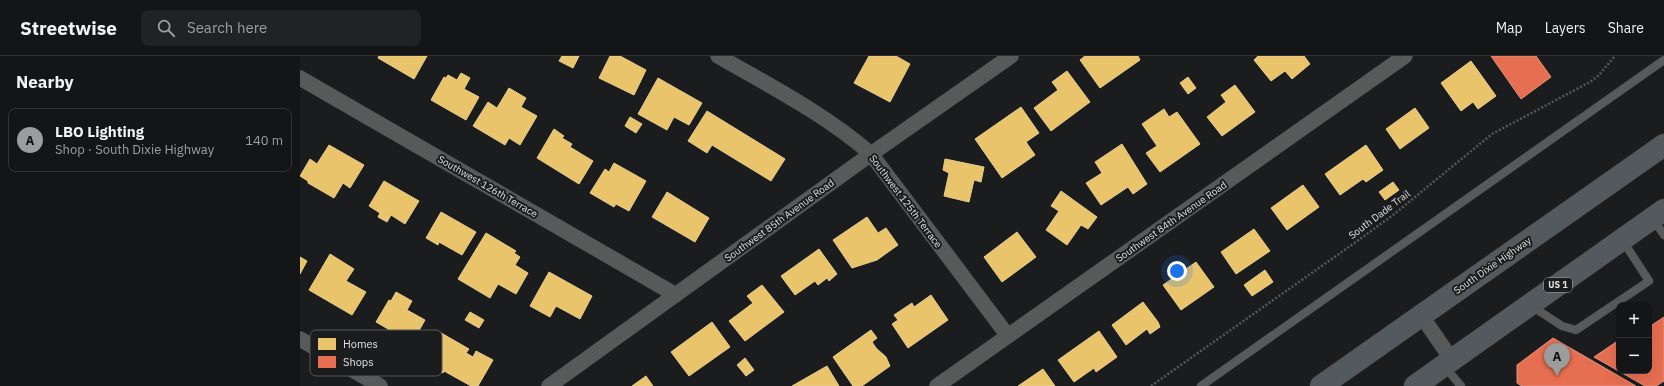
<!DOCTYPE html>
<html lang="en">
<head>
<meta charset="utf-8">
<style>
  :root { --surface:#141516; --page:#212223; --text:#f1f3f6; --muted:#9d9fa1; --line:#333435; --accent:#9a9c9d }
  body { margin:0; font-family:"IBM Plex Sans",sans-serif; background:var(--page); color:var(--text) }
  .controls { position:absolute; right:12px; bottom:12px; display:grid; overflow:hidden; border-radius:8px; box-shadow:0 4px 16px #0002 }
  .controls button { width:36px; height:36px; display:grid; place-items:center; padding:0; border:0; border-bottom:1px solid var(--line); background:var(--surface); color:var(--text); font:20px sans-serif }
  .you { position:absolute; left:877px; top:215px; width:14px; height:14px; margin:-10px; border:3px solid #fff; border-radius:50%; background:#1a73e8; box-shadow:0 0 0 6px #1a73e833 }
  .badge { display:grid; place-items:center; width:26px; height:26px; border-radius:50%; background:var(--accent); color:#111; font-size:13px; font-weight:700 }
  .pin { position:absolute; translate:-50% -33px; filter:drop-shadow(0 1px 2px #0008) }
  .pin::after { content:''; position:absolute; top:21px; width:14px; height:12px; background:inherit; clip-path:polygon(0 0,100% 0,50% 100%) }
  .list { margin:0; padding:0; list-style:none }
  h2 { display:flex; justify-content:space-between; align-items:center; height:52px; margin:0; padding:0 16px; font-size:17px }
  h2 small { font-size:13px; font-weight:400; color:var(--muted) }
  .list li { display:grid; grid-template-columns:26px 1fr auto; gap:12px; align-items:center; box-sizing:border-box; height:64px; margin:0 8px 8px; padding:0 8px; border:1px solid var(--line); border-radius:8px }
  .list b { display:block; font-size:15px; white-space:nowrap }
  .list p { margin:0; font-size:13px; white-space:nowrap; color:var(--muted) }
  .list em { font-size:13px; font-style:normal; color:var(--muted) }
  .icon { flex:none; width:22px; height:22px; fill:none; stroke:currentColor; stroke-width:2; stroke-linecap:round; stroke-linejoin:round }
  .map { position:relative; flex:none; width:1364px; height:330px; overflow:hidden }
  header { display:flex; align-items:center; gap:24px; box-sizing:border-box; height:56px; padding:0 20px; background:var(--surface); border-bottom:1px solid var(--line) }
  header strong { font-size:19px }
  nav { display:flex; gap:22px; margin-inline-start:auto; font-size:14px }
  .search { width:280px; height:36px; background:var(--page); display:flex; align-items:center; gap:10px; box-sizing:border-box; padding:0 14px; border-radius:8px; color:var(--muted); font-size:15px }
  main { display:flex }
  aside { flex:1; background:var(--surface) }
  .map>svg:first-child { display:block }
  .homes { fill:#e9c46a; stroke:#e6cd8e }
  .shops { fill:#e76f51; stroke:#e5917c }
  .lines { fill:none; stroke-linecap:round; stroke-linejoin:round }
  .service-casing { stroke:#343637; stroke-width:9 }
  .minor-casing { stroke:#343637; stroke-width:16 }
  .trunk-casing { stroke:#343637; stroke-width:23 }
  .path { stroke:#565858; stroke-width:2.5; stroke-dasharray:2 2; stroke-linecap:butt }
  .service { stroke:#585959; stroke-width:8 }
  .minor { stroke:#585959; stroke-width:15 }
  .trunk { stroke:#54595e; stroke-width:22 }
  .labels { text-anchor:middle; stroke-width:4; stroke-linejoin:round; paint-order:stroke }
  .shield { fill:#1a1c1e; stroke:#a4a6a7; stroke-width:1 }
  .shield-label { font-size:9px; font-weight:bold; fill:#dfe1e2 }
  .street-label { font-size:10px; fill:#dfe1e2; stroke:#1a1c1e }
  .key { fill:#1a1c1e; stroke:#555759; stroke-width:1 }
  .key-label { font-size:11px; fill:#dfe1e2 }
</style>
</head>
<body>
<header>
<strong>Streetwise</strong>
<div class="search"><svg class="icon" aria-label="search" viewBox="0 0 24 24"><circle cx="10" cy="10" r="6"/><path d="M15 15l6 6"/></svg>Search here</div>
<nav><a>Map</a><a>Layers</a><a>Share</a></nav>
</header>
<main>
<aside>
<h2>Nearby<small></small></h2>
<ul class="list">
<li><span class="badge">A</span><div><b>LBO Lighting</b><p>Shop · South Dixie Highway</p></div><em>140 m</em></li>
</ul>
</aside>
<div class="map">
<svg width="1364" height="330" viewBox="0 0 1364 330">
  <rect width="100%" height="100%" fill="#1b1c1d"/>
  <path class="homes" d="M79,0H127L114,23L78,2Z
    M262,0H279L273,12L259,5Z
    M310,0H320L346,14L334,39L299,22Z
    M569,0H596L610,8L590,46L554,27Z
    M785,0H838L840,4L800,32L780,4Z
    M958,0H1004L1010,8L992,23L985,15L971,25L954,4Z
    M1171,5L1196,40L1178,53L1173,46L1161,55L1141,27Z
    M767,15L790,46L751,75L734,52L758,34L752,26Z
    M161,17L170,22L164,33L179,41L166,64L131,44L144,21L146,22L148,19L157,24Z
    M888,21L896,32L888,38L880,27Z
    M358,22L402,47L389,69L374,61L367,74L338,58Z
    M935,29L955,56L922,80L907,61L926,46L921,39Z
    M209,32L226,42L221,51L237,60L220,89L209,82L205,89L173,70L188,46L197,52Z
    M721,51L739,77L726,86L735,99L702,122L675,83Z
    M1115,52L1129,72L1100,93L1086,73Z
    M864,53L869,61L877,56L900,88L860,116L846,97L857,90L842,68Z
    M407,55L485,103L471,125L412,89L407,97L388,85Z
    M330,61L342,68L336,77L325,70Z
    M254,73L264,80L262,82L272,88L270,91L293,105L279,128L237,102Z
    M822,88L847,128L833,138L828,131L801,149L786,127L802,117L795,106Z
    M29,89L64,109L50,132L43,127L34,142L8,127V125L0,120L10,103L17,108Z
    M1066,89L1083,114L1066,126L1063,123L1040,139L1025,118Z
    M645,103L684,111L681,126L674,124L669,146L644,140L649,117L643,114Z
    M314,107L346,125L329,155L316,148L314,151L290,137L305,113L309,116Z
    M84,125L119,145L105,168L91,159L87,166L78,161L80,157L69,150Z
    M1093,126L1099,134L1085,144L1079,136Z
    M1003,129L1019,151L987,174L971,152Z
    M761,135L797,161L788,173L781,169L767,189L746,174L759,155L751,150Z
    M367,136L409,162L395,186L352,161Z
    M141,156L176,176L162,199L139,186L138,189L126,182Z
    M567,161L578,177L586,172L598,189L577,204L552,212L533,184Z
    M954,173L970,195L936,218L921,196Z
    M717,176L736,201L702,226L684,201Z
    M186,177L216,195L214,197L220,201L215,209L228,217L216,238L198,228L190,242L158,223Z
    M519,193L537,218L529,225L527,222L518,229L515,225L495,239L481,220Z
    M30,198L54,213L46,225L66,236L52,259L9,234Z
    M0,201L7,205L0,218Z
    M896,206L914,231L881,254L863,229Z
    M965,214L973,226L952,240L944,229Z
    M249,216L292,240L280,263L256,250L250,261L230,250Z
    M462,229L484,256L445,285L429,265L453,247L447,240Z
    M96,236L112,245L107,254L125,264L112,287L76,266L89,244L91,245Z
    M631,239L648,264L608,292L592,268L598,264L594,259L612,247L614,251Z
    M843,246L858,266L860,271L850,278L847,273L826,289L812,269Z
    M170,256L184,264L179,272L165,264Z
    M412,266L430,291L389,320L371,296Z
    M136,274L169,293L166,297L173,301L176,295L193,304L178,330H171L144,315L143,317L119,303Z
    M571,274L577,282L572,286L576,292L586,301L590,310L562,330H553L533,301Z
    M799,275L817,301L796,316L794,312L774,326L758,304Z
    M445,302L454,314L446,320L437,309Z
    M527,310L539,330H492Z
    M743,313L755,330H718Z
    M346,320L353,330H332Z"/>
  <path class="shops" d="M1191,0H1236L1251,21L1221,43Z
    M1364,261V325L1356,330H1345L1294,301L1319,284V315H1349V271Z
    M1253,282L1336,330H1222L1217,327V309Z"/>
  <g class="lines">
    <defs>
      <path id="service" d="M1353,163L1364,179
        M1230,249L1262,270L1276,274L1349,225L1323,185
        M1145,311L1161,330
        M901,330L1364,4"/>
      <path id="minor" d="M418,0C470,30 525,58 571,98L708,280
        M0,22L376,239
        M1121,259L1152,304
        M0,283L80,330
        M249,330L571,98L711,0
        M637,330L1105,0"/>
      <path id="trunk" d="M1021,330L1364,89
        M1115,330L1364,154"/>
    </defs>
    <use href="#service" class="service-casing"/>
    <use href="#minor" class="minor-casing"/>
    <use href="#trunk" class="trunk-casing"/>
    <path class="path" d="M851,330L1053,188L1093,159L1192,78L1290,26L1298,20L1315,0"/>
    <use href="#service" class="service"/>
    <use href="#minor" class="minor"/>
    <use href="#trunk" class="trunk"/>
  </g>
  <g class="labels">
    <rect class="shield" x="1244" y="222" width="28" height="14" rx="3"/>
    <g class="shield-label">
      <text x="1258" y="232">US 1</text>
    </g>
    <g class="street-label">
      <text transform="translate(188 130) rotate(30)" y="4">Southwest 126th Terrace</text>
      <text transform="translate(606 145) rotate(53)" y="4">Southwest 125th Terrace</text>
      <text transform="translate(1079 158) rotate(-37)" y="4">South Dade Trail</text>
      <text transform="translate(479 164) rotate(-36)" y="4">Southwest 85th Avenue Road</text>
      <text transform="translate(871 165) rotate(-35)" y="4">Southwest 84th Avenue Road</text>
      <text transform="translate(1192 209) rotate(-35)" y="4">South Dixie Highway</text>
    </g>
  </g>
  <rect x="10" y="274" width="132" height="46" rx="6" class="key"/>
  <rect x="18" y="282" width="18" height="12" fill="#e9c46a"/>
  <rect x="18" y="300" width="18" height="12" fill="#e76f51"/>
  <g class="key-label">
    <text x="43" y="292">Homes</text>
    <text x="43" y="310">Shops</text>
  </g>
</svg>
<div class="controls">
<button>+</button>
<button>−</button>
</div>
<div class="you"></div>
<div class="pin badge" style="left:1257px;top:320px">A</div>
</div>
</main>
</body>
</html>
